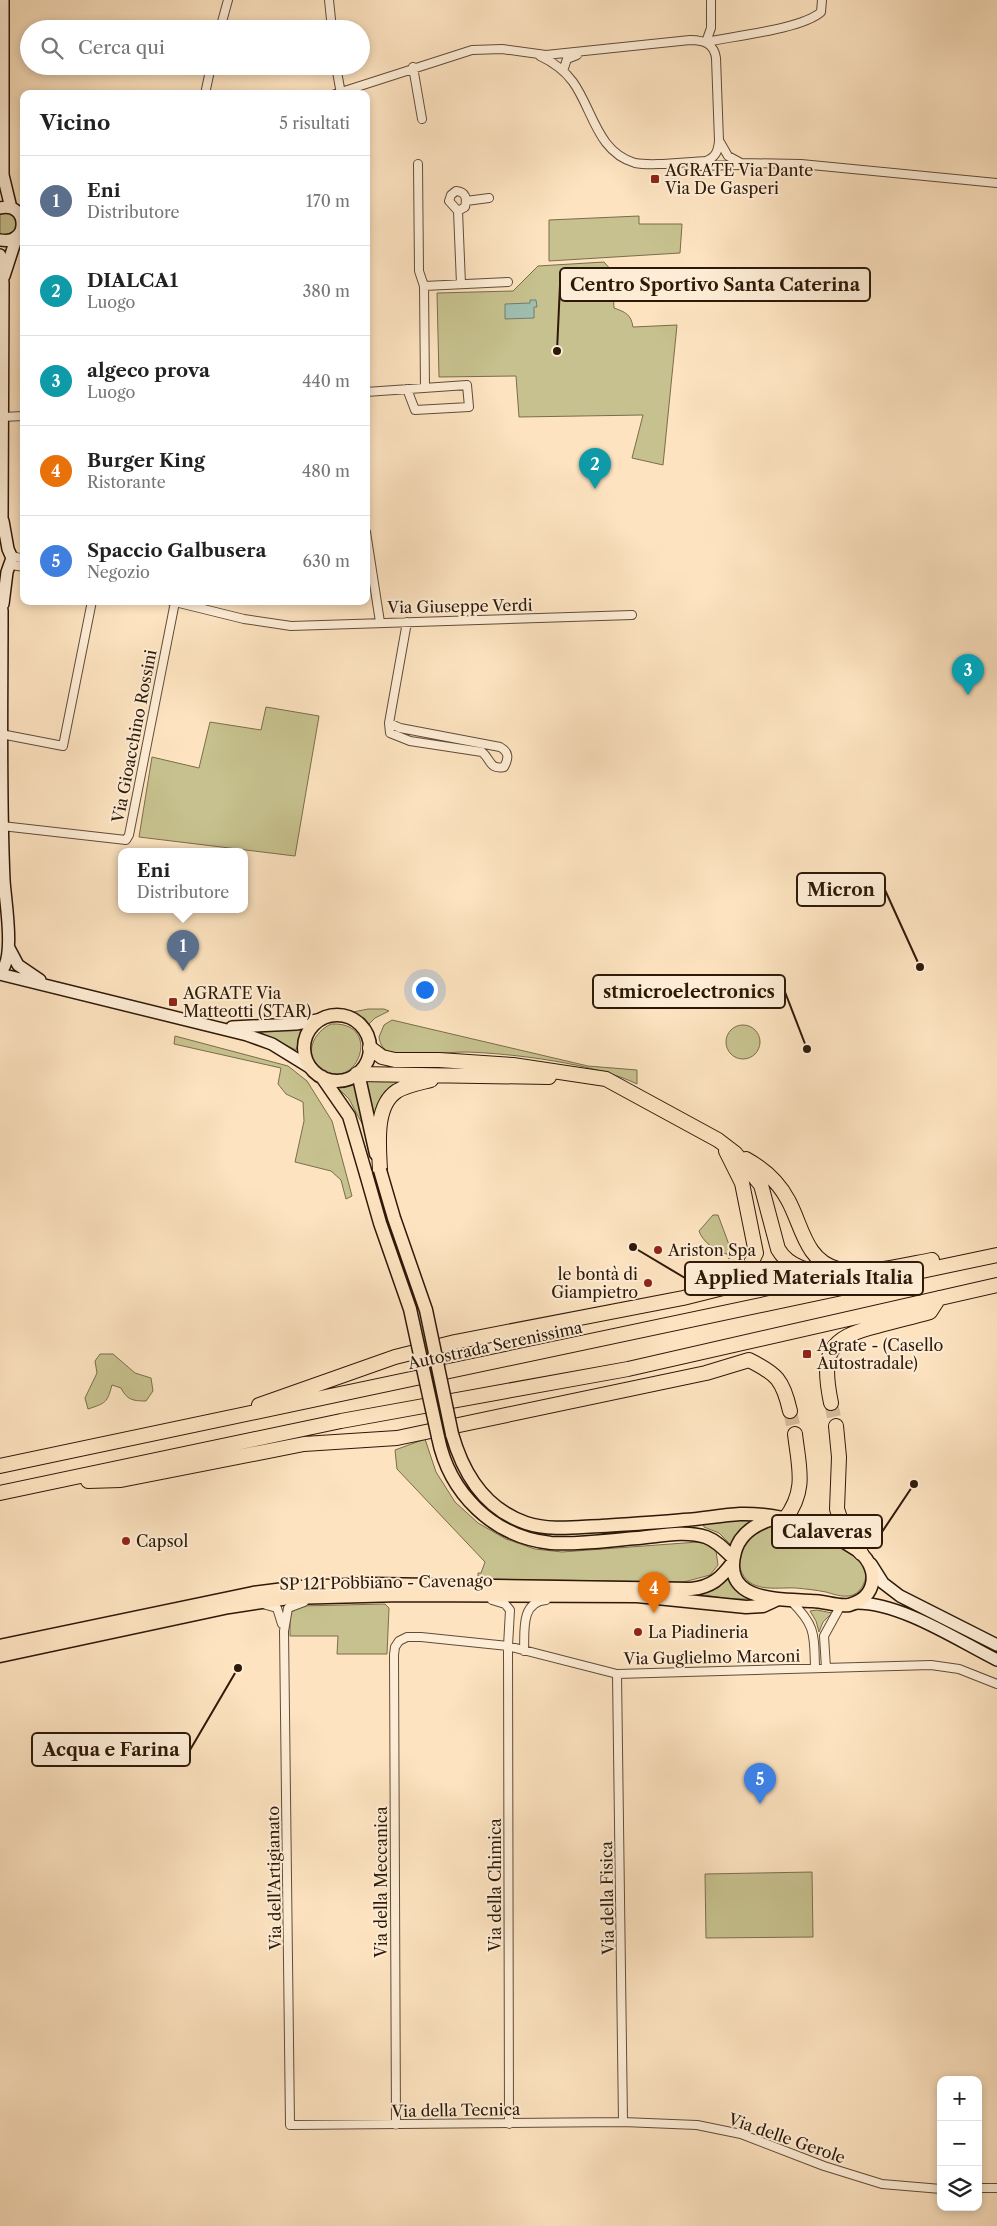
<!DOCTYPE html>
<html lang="it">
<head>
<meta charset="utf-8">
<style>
  :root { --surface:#fff; --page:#f6f6f6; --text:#222; --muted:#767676; --line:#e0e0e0; --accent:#8f2418 }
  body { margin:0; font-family:"Libre Caslon Text",serif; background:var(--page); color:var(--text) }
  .controls { position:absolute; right:15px; bottom:15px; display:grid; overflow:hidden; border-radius:10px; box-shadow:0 2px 8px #0003 }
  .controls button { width:45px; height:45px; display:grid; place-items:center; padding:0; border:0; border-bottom:1px solid var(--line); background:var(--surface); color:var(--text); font:25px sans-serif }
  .you { position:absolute; left:424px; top:989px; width:18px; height:18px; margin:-12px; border:4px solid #fff; border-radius:50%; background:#1a73e8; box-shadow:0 0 0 8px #1a73e833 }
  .badge { display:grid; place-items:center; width:32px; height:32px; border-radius:50%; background:var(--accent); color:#fff; font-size:16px; font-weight:700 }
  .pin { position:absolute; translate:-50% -41px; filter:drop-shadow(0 1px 2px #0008) }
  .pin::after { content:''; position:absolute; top:26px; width:18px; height:15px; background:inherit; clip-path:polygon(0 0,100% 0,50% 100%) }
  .popup { position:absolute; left:118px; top:848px; width:130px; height:65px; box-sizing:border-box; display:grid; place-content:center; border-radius:10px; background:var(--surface); filter:drop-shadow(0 1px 4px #0005); font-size:16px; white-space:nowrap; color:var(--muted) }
  .popup b { font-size:19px; color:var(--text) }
  .popup::after { content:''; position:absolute; left:50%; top:100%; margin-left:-10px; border:10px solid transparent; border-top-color:var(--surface) }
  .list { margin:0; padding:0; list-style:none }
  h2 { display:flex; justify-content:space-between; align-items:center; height:65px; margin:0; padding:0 20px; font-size:21px }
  h2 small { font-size:16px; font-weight:400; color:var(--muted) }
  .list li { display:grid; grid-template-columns:32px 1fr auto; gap:15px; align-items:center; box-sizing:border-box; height:90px; padding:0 20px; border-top:1px solid var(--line) }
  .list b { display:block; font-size:19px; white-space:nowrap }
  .list p { margin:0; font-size:16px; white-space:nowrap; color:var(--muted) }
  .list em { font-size:16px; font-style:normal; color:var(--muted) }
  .icon { flex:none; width:28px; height:28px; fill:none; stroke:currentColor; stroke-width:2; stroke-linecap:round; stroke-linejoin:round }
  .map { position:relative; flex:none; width:997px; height:2226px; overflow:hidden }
  .search { position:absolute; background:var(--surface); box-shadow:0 2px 8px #0003; left:20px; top:20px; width:350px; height:55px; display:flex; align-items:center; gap:12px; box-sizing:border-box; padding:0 18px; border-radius:28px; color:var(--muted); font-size:19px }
  .panel { position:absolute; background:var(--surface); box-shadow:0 2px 8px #0003; left:20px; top:90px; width:350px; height:515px; border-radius:10px }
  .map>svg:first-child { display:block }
  .green { fill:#c6c18e; stroke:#7a6d4c }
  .water { fill:#9fbeb0; stroke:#727c6d }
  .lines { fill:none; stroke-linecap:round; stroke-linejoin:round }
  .highway-tunnel { stroke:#d4bb9b; stroke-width:14; stroke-dasharray:14 7; stroke-linecap:butt }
  .street-casing { stroke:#624c37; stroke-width:10 }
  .secondary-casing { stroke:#2e1909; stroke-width:14 }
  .primary-casing { stroke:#2e1909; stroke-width:15 }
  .highway-casing { stroke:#2e1909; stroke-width:16 }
  .street { stroke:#feedd6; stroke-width:8 }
  .secondary { stroke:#feedd6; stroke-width:11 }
  .primary { stroke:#fde3c0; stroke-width:12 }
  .highway { stroke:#fde3c0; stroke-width:14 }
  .primary-bridge-casing { stroke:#2e1909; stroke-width:15; stroke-linecap:butt }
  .primary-bridge { stroke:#fde3c0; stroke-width:12 }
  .poi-dot { fill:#8f2418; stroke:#feedd6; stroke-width:2 }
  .labels { text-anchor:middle; stroke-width:4; stroke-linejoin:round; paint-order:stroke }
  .poi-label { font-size:16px; fill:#2e1909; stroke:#feedd6; text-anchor:start }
  .street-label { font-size:16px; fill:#2e1909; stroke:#feedd6 }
  .leader { fill:none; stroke:#2e1909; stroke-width:2 }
  .callout-dot { fill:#2e1909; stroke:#feedd6; stroke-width:2 }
  .callout { fill:#feedd6; stroke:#2e1909; stroke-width:2 }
  .callout-label { font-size:18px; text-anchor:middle; font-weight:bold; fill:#2e1909 }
</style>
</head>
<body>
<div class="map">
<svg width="997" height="2226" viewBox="0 0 997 2226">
  <rect width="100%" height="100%" fill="#fde3c0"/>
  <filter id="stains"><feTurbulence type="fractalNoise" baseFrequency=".004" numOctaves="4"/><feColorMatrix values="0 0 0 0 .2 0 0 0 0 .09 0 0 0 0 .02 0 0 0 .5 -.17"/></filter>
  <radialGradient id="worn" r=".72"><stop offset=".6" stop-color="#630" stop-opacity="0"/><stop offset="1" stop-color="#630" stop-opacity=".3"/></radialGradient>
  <path class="green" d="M7,213L14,216L17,224L14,231L3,236L0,234V214Z
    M639,216V224H682L680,253L549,261V220Z
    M604,262L612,271L614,308C625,312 631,314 633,327L677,325L663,465L632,458L643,415L519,417L516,376L439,377L437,293L513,291L538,266Z
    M266,707L319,716L295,856L139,837L152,757L199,768L210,722L261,730Z
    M368,1009H384L389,1011L375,1018L368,1025L353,1012Z
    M392,1020L588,1066L637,1070V1084C597,1064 511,1053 465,1052C446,1052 409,1057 392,1053C384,1051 380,1045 379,1037L384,1025Z
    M331,1024C385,1021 356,1097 320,1067C303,1053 314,1032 331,1024Z
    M726 1042a17 17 0 1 1 34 0a17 17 0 1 1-34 0Z
    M297,1030L302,1031L296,1050L257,1031Z
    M175,1036L288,1066L307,1081L332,1121L352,1196L346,1199L341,1180L331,1171L295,1162L304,1121L303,1102L286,1094L278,1084L281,1068L174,1044Z
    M365,1079H407C387,1088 377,1101 374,1122Z
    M356,1083L365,1129L349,1099L338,1088Z
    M713,1215H718L731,1250L729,1259L727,1254C717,1253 702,1241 699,1231Z
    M100,1354H113L135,1373L151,1378L153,1391L146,1401C133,1401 127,1400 121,1388L112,1385C107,1403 106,1403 88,1409L85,1398L97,1373L95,1361Z
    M425,1439L436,1472L455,1502L478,1523L506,1539L535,1549L562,1552L698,1542L708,1544L716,1551L718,1565L710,1575L684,1582L478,1579V1573H481L485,1562L397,1469L395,1450Z
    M750,1519V1522L742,1529L731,1545L719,1533L704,1527L703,1522Z
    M781,1524C808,1530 840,1540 860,1560C872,1571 864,1594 849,1596C841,1597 833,1594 826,1592C816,1590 806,1589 796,1588C775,1587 748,1594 740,1568C738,1561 740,1553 744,1547C753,1532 765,1526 781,1524Z
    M729,1576L755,1599H729L699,1594L718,1588Z
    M385,1604L389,1608L387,1654H337L338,1636H290V1613L301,1606Z
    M817,1610L832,1613L823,1622L819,1632L816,1621L810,1611Z
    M812,1872L813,1937L706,1938L705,1874Z"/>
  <path class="water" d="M530,300H536L537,307H534V318L505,319V304L530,303Z"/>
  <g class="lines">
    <path class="highway-tunnel" d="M831,1403L836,1426
      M790,1411L795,1434"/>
    <defs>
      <path id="street" d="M329,0L332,29
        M220,29L228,0
        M706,42C734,36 802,29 821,12L822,0
        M706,42L711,28V0
        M540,56C553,62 565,71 573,82C593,110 597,152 635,163C645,165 656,164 666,164
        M336,66L341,94
        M413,67L422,119
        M563,71L567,59L577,55
        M205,94L211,66
        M335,94L472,50L502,49L546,55L690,40C703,40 714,43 716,58L719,141C718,151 716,157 706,161L663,164
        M720,142L728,156L741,163L801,164L997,183
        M418,164L419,271L424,286
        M695,166L743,165
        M466,201L489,198
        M458,211L465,207C467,198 466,192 456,191L451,195L449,201L458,211L461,284
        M425,388L424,286L508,282
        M366,392L467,385L469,407L415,410L407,389
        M2,417L24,416
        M366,532L380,622
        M12,556L24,559
        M11,565L24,567
        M171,601L244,619L291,626L632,615
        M389,723L400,728L500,747C509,752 509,758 504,767C489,770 491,759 482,752L410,741L390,733Z
        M389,723L407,622
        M1,734L63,746L92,601
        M2,826L126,840L129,835L175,602
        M492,1600L505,1604L510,1610L508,1646L509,2124
        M791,1601C816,1626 814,1634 815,1668
        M304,1602L288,1608L284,1631L290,2125L623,2122L697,2125L741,2134L824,2166L882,2184L941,2189
        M266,1605L277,1608L282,1624
        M524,1651C525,1632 520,1602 546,1600
        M826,1668L824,1636L841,1605
        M617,1674L623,2122
        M396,2125L394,1655L395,1647L399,1641L407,1637H421L508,1646L617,1674L931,1665L959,1669L997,1684
        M978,2188H997"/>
      <path id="secondary" d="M3,0V175L11,208
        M0,208C29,201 30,246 0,240
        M0,255L3,283L2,520L0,531
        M4,276L17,236
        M3,521L8,549L12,558L7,572L3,604
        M0,595L2,611C2,700 0,792 4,880C5,900 16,960 0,972
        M9,948L18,965L40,980
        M0,974L247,1035L272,1044L311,1068
        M232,1027L296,1024L322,1019
        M871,1564L883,1583L900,1596L997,1645
        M855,1603C900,1602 957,1640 997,1660"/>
      <path id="primary" d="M304 1048a33 33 0 1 1 66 0a33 33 0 1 1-66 0Z
        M358,1073L376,1154
        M322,1077L349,1116L366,1174
        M452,1434C463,1473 485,1509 526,1523C550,1531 576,1527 601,1526C628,1524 656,1523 684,1520C702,1519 721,1515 740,1514C782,1513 823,1527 857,1550C871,1560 878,1578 868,1593C864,1599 856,1603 849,1605C838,1607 824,1601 812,1601C782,1599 721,1603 735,1552C740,1533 757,1523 776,1518
        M438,1437C449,1493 493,1537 551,1543C580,1545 610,1540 638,1538C660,1536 685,1530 706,1537C717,1541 725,1550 733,1558
        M0,1646L253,1593L300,1587L372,1584L691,1589C712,1587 721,1578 733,1562
        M0,1656L229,1607L289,1598L401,1595L637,1596L746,1607L763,1606L776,1600"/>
      <path id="highway" d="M370,1048L382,1057L395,1060H439L513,1065L606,1079L718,1140L735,1153L761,1185L778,1249C802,1292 894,1267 932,1260
        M357,1074L549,1077
        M746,1159C764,1169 778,1181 788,1200C802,1225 805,1261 838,1269
        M380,1170C379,1146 374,1106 397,1091C407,1085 419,1083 431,1080
        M831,1403C821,1353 828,1338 877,1326C895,1321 912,1317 930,1312L939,1298
        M259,1405L395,1357L455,1342L683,1298L727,1287L747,1271L756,1253L742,1183L726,1151
        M836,1426L839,1457L837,1509L842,1524L861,1553
        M0,1466L997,1255
        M88,1481L121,1480L304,1444L397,1438L706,1373L749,1360C777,1374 783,1380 790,1411
        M0,1493L341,1421L628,1369L997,1285
        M785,1519C807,1490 799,1468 795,1434"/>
    </defs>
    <use href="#street" class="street-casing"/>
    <use href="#secondary" class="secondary-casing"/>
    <use href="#primary" class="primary-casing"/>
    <use href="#highway" class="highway-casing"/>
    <use href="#street" class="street"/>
    <use href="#secondary" class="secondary"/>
    <use href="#primary" class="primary"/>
    <use href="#highway" class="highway"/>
    <defs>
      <path id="primary-bridge" d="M380,1170L394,1218L426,1310L452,1434
        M366,1174L380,1223L410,1309L438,1437"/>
    </defs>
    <use href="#primary-bridge" class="primary-bridge-casing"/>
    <use href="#primary-bridge" class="primary-bridge"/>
  </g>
  <g class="poi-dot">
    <rect x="650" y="174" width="10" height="10" rx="2.5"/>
    <rect x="168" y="997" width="10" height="10" rx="2.5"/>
    <circle cx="658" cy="1250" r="5"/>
    <circle cx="648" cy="1283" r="5"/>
    <rect x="802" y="1349" width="10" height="10" rx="2.5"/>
    <circle cx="126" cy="1541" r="5"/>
    <circle cx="638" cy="1632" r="5"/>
  </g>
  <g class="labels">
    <g class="poi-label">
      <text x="665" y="176">AGRATE Via Dante<tspan x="665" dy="18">Via De Gasperi</tspan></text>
      <text x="183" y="999">AGRATE Via<tspan x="183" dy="18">Matteotti (STAR)</tspan></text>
      <text x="668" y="1256">Ariston Spa</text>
      <text x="638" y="1280" text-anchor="end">le bontà di<tspan x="638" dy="18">Giampietro</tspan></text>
      <text x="817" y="1351">Agrate - (Casello<tspan x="817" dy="18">Autostradale)</tspan></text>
      <text x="136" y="1547">Capsol</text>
      <text x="648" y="1638">La Piadineria</text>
    </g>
    <g class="street-label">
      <text transform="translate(460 606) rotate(-1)" y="6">Via Giuseppe Verdi</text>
      <text transform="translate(134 736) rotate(-79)" y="6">Via Gioacchino Rossini</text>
      <text transform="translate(495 1345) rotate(-12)" y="6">Autostrada Serenissima</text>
      <text transform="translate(386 1582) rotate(-1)" y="6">SP 121 Pobbiano - Cavenago</text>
      <text transform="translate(712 1657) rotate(-1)" y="6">Via Guglielmo Marconi</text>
      <text transform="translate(274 1878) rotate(-91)" y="6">Via dell'Artigianato</text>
      <text transform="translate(381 1882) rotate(-90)" y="6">Via della Meccanica</text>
      <text transform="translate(495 1885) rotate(-90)" y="6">Via della Chimica</text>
      <text transform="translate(607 1898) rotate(-91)" y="6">Via della Fisica</text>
      <text transform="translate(456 2110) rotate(-1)" y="6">Via della Tecnica</text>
      <text transform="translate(787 2138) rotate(19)" y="6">Via delle Gerole</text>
    </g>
  </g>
  <path class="leader" d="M557 351L560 285M920 967L885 890M807 1049L785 992M633 1247L685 1278M914 1484L882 1532M238 1668L190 1750"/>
  <g class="callout-dot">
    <circle cx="557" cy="351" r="5"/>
    <circle cx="920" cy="967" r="5"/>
    <circle cx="807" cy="1049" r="5"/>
    <circle cx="633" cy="1247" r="5"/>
    <circle cx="914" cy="1484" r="5"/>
    <circle cx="238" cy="1668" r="5"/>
  </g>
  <g class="callout">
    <rect x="560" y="268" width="310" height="33" rx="5"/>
    <rect x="797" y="873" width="88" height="33" rx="5"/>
    <rect x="593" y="975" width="192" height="33" rx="5"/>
    <rect x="685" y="1262" width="238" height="33" rx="5"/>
    <rect x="772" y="1515" width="110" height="33" rx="5"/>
    <rect x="32" y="1733" width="158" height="33" rx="5"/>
  </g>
  <g class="callout-label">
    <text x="715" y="291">Centro Sportivo Santa Caterina</text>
    <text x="841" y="896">Micron</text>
    <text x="689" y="998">stmicroelectronics</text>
    <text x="804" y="1284">Applied Materials Italia</text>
    <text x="827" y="1538">Calaveras</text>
    <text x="111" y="1756">Acqua e Farina</text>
  </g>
  <rect width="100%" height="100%" filter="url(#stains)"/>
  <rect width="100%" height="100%" fill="url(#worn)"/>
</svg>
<div class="controls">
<button>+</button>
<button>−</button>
<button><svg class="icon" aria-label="layers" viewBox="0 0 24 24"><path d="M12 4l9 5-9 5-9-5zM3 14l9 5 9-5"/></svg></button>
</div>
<div class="you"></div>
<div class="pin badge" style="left:183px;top:971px;background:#5c6f8a">1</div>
<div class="popup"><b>Eni</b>Distributore</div>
<div class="pin badge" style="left:595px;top:489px;background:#0f9aa8">2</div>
<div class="pin badge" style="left:968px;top:695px;background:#0f9aa8">3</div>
<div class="pin badge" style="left:654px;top:1613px;background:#e8710a">4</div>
<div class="pin badge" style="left:760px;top:1804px;background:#3f7fe0">5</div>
<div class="search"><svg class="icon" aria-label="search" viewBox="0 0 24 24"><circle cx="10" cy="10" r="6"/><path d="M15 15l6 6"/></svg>Cerca qui</div>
<section class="panel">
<h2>Vicino<small>5 risultati</small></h2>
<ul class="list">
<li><span class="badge" style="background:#5c6f8a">1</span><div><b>Eni</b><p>Distributore</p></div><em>170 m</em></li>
<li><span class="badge" style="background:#0f9aa8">2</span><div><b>DIALCA1</b><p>Luogo</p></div><em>380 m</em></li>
<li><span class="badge" style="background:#0f9aa8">3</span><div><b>algeco prova</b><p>Luogo</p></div><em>440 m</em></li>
<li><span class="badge" style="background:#e8710a">4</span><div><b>Burger King</b><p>Ristorante</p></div><em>480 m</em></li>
<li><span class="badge" style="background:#3f7fe0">5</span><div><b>Spaccio Galbusera</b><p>Negozio</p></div><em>630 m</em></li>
</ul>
</section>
</div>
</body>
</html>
